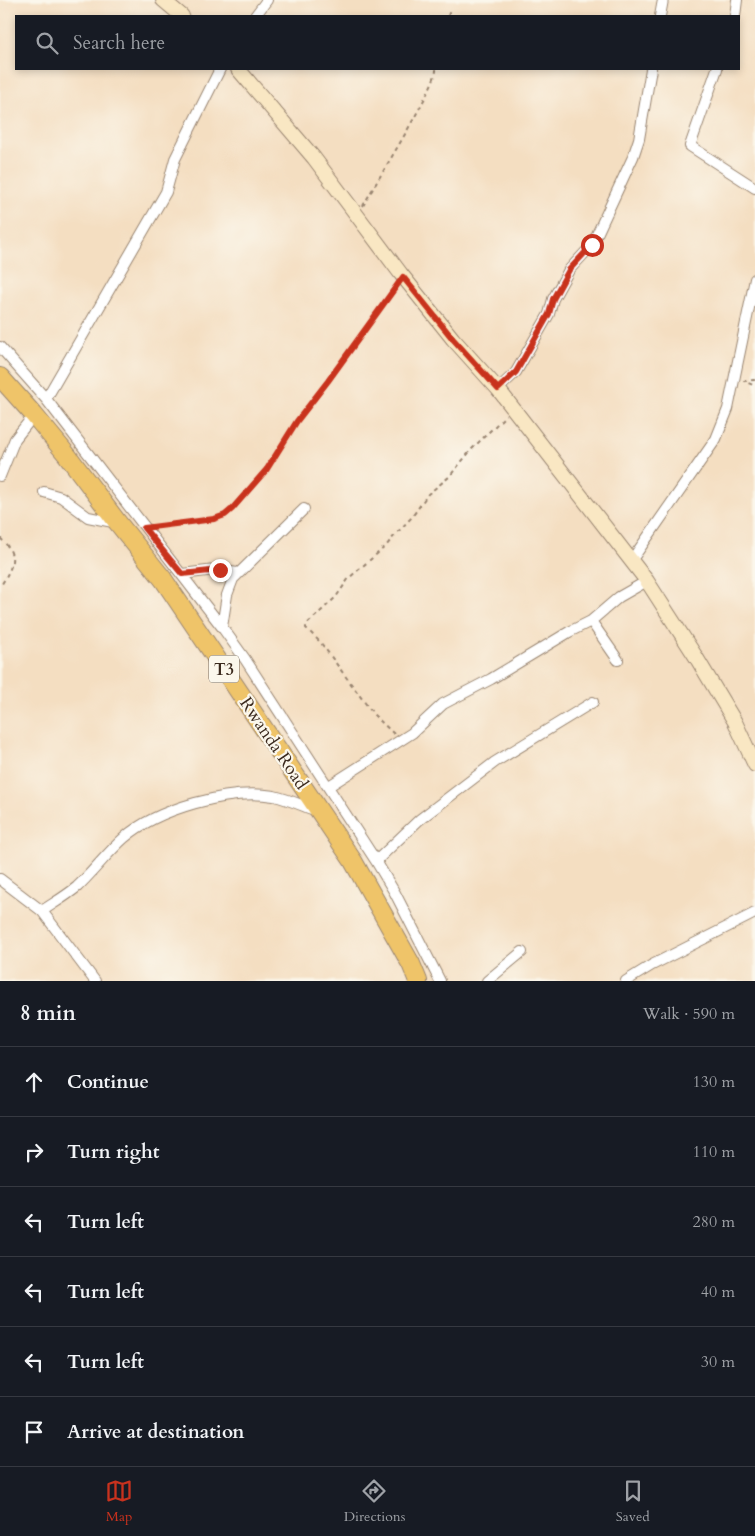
<!DOCTYPE html>
<html lang="en">
<head>
<meta charset="utf-8">
<style>
  :root { --surface:#171b24; --page:#20242c; --text:#f1f3f6; --muted:#9ea1a6; --line:#363941; --accent:#c8321e }
  body { margin:0; font-family:Cardo,serif; background:var(--page); color:var(--text) }
  .stop { position:absolute; width:15px; height:15px; margin:-11px; border:4px solid #c8321e; border-radius:50%; background:#fff }
  .stop.end { background:#c8321e; border-color:#fff; box-shadow:0 1px 5px #0008 }
  .list { margin:0; padding:0; list-style:none }
  h2 { display:flex; justify-content:space-between; align-items:center; height:65px; margin:0; padding:0 20px; font-size:21px }
  h2 small { font-size:16px; font-weight:400; color:var(--muted) }
  .list li { display:grid; grid-template-columns:32px 1fr auto; gap:15px; align-items:center; box-sizing:border-box; height:70px; padding:0 20px; border-top:1px solid var(--line) }
  .list b { display:block; font-size:19px; white-space:nowrap }
  .list em { font-size:16px; font-style:normal; color:var(--muted) }
  .icon { flex:none; width:28px; height:28px; fill:none; stroke:currentColor; stroke-width:2; stroke-linecap:round; stroke-linejoin:round }
  .map { position:relative; flex:none; width:755px; height:981px; overflow:hidden }
  .search { position:absolute; background:var(--surface); box-shadow:0 2px 8px #0003; left:15px; right:15px; top:15px; height:55px; display:flex; align-items:center; gap:12px; box-sizing:border-box; padding:0 18px; border-radius:0px; color:var(--muted); font-size:19px }
  .sheet { height:485px; background:var(--surface) }
  nav { display:flex; justify-content:space-around; align-items:center; box-sizing:border-box; height:70px; border-top:1px solid var(--line); background:var(--surface); font-size:14px; color:var(--muted) }
  nav a { display:grid; justify-items:center; gap:2px }
  nav .on { color:var(--accent) }
  .map>svg:first-child { display:block }
  .lines { fill:none; stroke-linecap:round; stroke-linejoin:round }
  .street-casing { stroke:#988470; stroke-width:12 }
  .secondary-casing { stroke:#988470; stroke-width:16 }
  .highway-casing { stroke:#988470; stroke-width:20 }
  .path { stroke:#988470; stroke-width:2; stroke-dasharray:4 4; stroke-linecap:butt }
  .street { stroke:#fff; stroke-width:10 }
  .secondary { stroke:#f9e7c3; stroke-width:14 }
  .highway { stroke:#efc469; stroke-width:18 }
  .route { stroke:#c8321e; stroke-width:6 }
  .labels { text-anchor:middle; stroke-width:4.5; stroke-linejoin:round; paint-order:stroke }
  .shield { fill:#fbf7ec; stroke:#75685c; stroke-width:1 }
  .shield-label { font-size:16px; font-weight:bold; fill:#3b2a1e }
  .street-label { font-size:18px; fill:#3b2a1e; stroke:#fbf7ec }
</style>
</head>
<body>
<div class="map">
<svg width="755" height="981" viewBox="0 0 755 981">
  <rect width="100%" height="100%" fill="#fbf7ec"/>
  <filter id="ink" filterUnits="userSpaceOnUse"><feTurbulence type="fractalNoise" baseFrequency=".02" numOctaves="2"/><feDisplacementMap in="SourceGraphic" scale="10" xChannelSelector="R" yChannelSelector="G"/><feConvolveMatrix kernelMatrix="1 2 1 2 8 2 1 2 1" color-interpolation-filters="sRGB"/></filter>
  <filter id="wash" filterUnits="userSpaceOnUse"><feTurbulence type="fractalNoise" baseFrequency=".0096" numOctaves="4" result="noise"/><feDisplacementMap in="SourceGraphic" scale="20" xChannelSelector="R" yChannelSelector="G"/><feGaussianBlur stdDeviation="1.12" result="paint"/><feColorMatrix in="noise" values="0 0 0 0 0 0 0 0 0 0 0 0 0 0 0 0 0 1.4 0 .05"/><feComposite in="paint" operator="in"/></filter>
  <g filter="url(#wash)">
    <rect width="100%" height="100%" fill="#f4dec1"/>
  </g>
  <g filter="url(#ink)">
    <g class="lines">
      <defs>
        <path id="street" d="M255,16L267,0
          M660,16L663,0
          M735,16L737,0
          M717,69L690,146L755,188
          M0,347L46,399L222,627L245,659L376,861L395,893L440,981
          M498,389L516,372L549,314L553,299L569,270L592,245L633,157L639,139L651,69
          M46,399L166,192L175,159L220,69
          M0,476L15,439L34,415
          M44,492L61,497L88,517L118,523
          M631,561L716,439L728,409L755,279
          M182,574L215,570L238,573
          M591,621L618,660
          M222,627L227,595L233,579L304,509
          M329,786L412,733L443,704L491,679L569,632L591,621L619,597L647,581
          M376,861L419,820L495,762L593,702
          M0,879L42,911L95,981
          M42,911C54,903 66,896 77,887C93,872 107,853 124,838C157,809 230,788 274,796C288,799 303,806 317,811
          M487,981L522,952
          M626,981L652,965L755,913"/>
        <path id="secondary" d="M163,0L182,16
          M238,69L314,158L401,274L453,339L498,389L647,581L696,657L735,722L755,765"/>
        <path id="highway" d="M0,377L34,415L67,455L118,523L163,579L353,861L411,964L418,981"/>
      </defs>
      <use href="#street" class="street-casing"/>
      <use href="#secondary" class="secondary-casing"/>
      <use href="#highway" class="highway-casing"/>
      <path class="path" d="M448,16L450,10
        M363,206C374,185 438,84 436,69
        M755,380L744,381L755,386
        M157,526L214,519L225,515L233,509L267,469L297,421L315,399L396,287
        M0,538C20,556 12,567 0,587
        M394,734L374,715L321,643L306,628V625L336,597L349,578L386,546L395,535L412,517L428,494L449,477L472,449L506,415"/>
      <use href="#street" class="street"/>
      <use href="#secondary" class="secondary"/>
      <use href="#highway" class="highway"/>
    </g>
  </g>
  <g class="lines" filter="url(#ink)">
    <path class="route" d="M220,570L182,574L144,528L214,519L225,515L232,509L267,469L297,421L328,381L403,277L453,339L498,389L516,372L549,314L553,299L569,270L592,245"/>
  </g>
  <g class="labels">
    <rect class="shield" x="209" y="655.5" width="30" height="27" rx="4"/>
    <g class="shield-label">
      <text x="224" y="675">T3</text>
    </g>
    <g class="street-label">
      <text transform="translate(274 743) rotate(56)" y="6">Rwanda Road</text>
    </g>
  </g>
</svg>
<div class="stop" style="left:592px;top:245px"></div>
<div class="stop end" style="left:220px;top:570px"></div>
<div class="search"><svg class="icon" aria-label="search" viewBox="0 0 24 24"><circle cx="10" cy="10" r="6"/><path d="M15 15l6 6"/></svg>Search here</div>
</div>
<section class="sheet">
<h2>8 min<small>Walk · 590 m</small></h2>
<ul class="list">
<li><svg class="icon" aria-label="ahead" viewBox="0 0 24 24"><path d="M12 20V5M6 11l6-6 6 6"/></svg><div><b>Continue</b></div><em>130 m</em></li>
<li><svg class="icon" aria-label="right" viewBox="0 0 24 24"><path d="M7 20v-9h11M14 6l5 5-5 5"/></svg><div><b>Turn right</b></div><em>110 m</em></li>
<li><svg class="icon" aria-label="left" viewBox="0 0 24 24"><path d="M17 20v-9H6M10 6l-5 5 5 5"/></svg><div><b>Turn left</b></div><em>280 m</em></li>
<li><svg class="icon" aria-label="left" viewBox="0 0 24 24"><path d="M17 20v-9H6M10 6l-5 5 5 5"/></svg><div><b>Turn left</b></div><em>40 m</em></li>
<li><svg class="icon" aria-label="left" viewBox="0 0 24 24"><path d="M17 20v-9H6M10 6l-5 5 5 5"/></svg><div><b>Turn left</b></div><em>30 m</em></li>
<li><svg class="icon" aria-label="arrive" viewBox="0 0 24 24"><path d="M6 21V4h12l-3 4 3 4H6"/></svg><div><b>Arrive at destination</b></div></li>
</ul>
</section>
<nav>
<a class="on"><svg class="icon" aria-label="map" viewBox="0 0 24 24"><path d="M3 6l6-2 6 2 6-2v14l-6 2-6-2-6 2zM9 4v14M15 6v14"/></svg>Map</a>
<a><svg class="icon" aria-label="directions" viewBox="0 0 24 24"><path d="M12 3l9 9-9 9-9-9zM9 14v-3h6M13 9l2 2-2 2"/></svg>Directions</a>
<a><svg class="icon" aria-label="saved" viewBox="0 0 24 24"><path d="M7 4h10v16l-5-4-5 4z"/></svg>Saved</a>
</nav>
</body>
</html>
